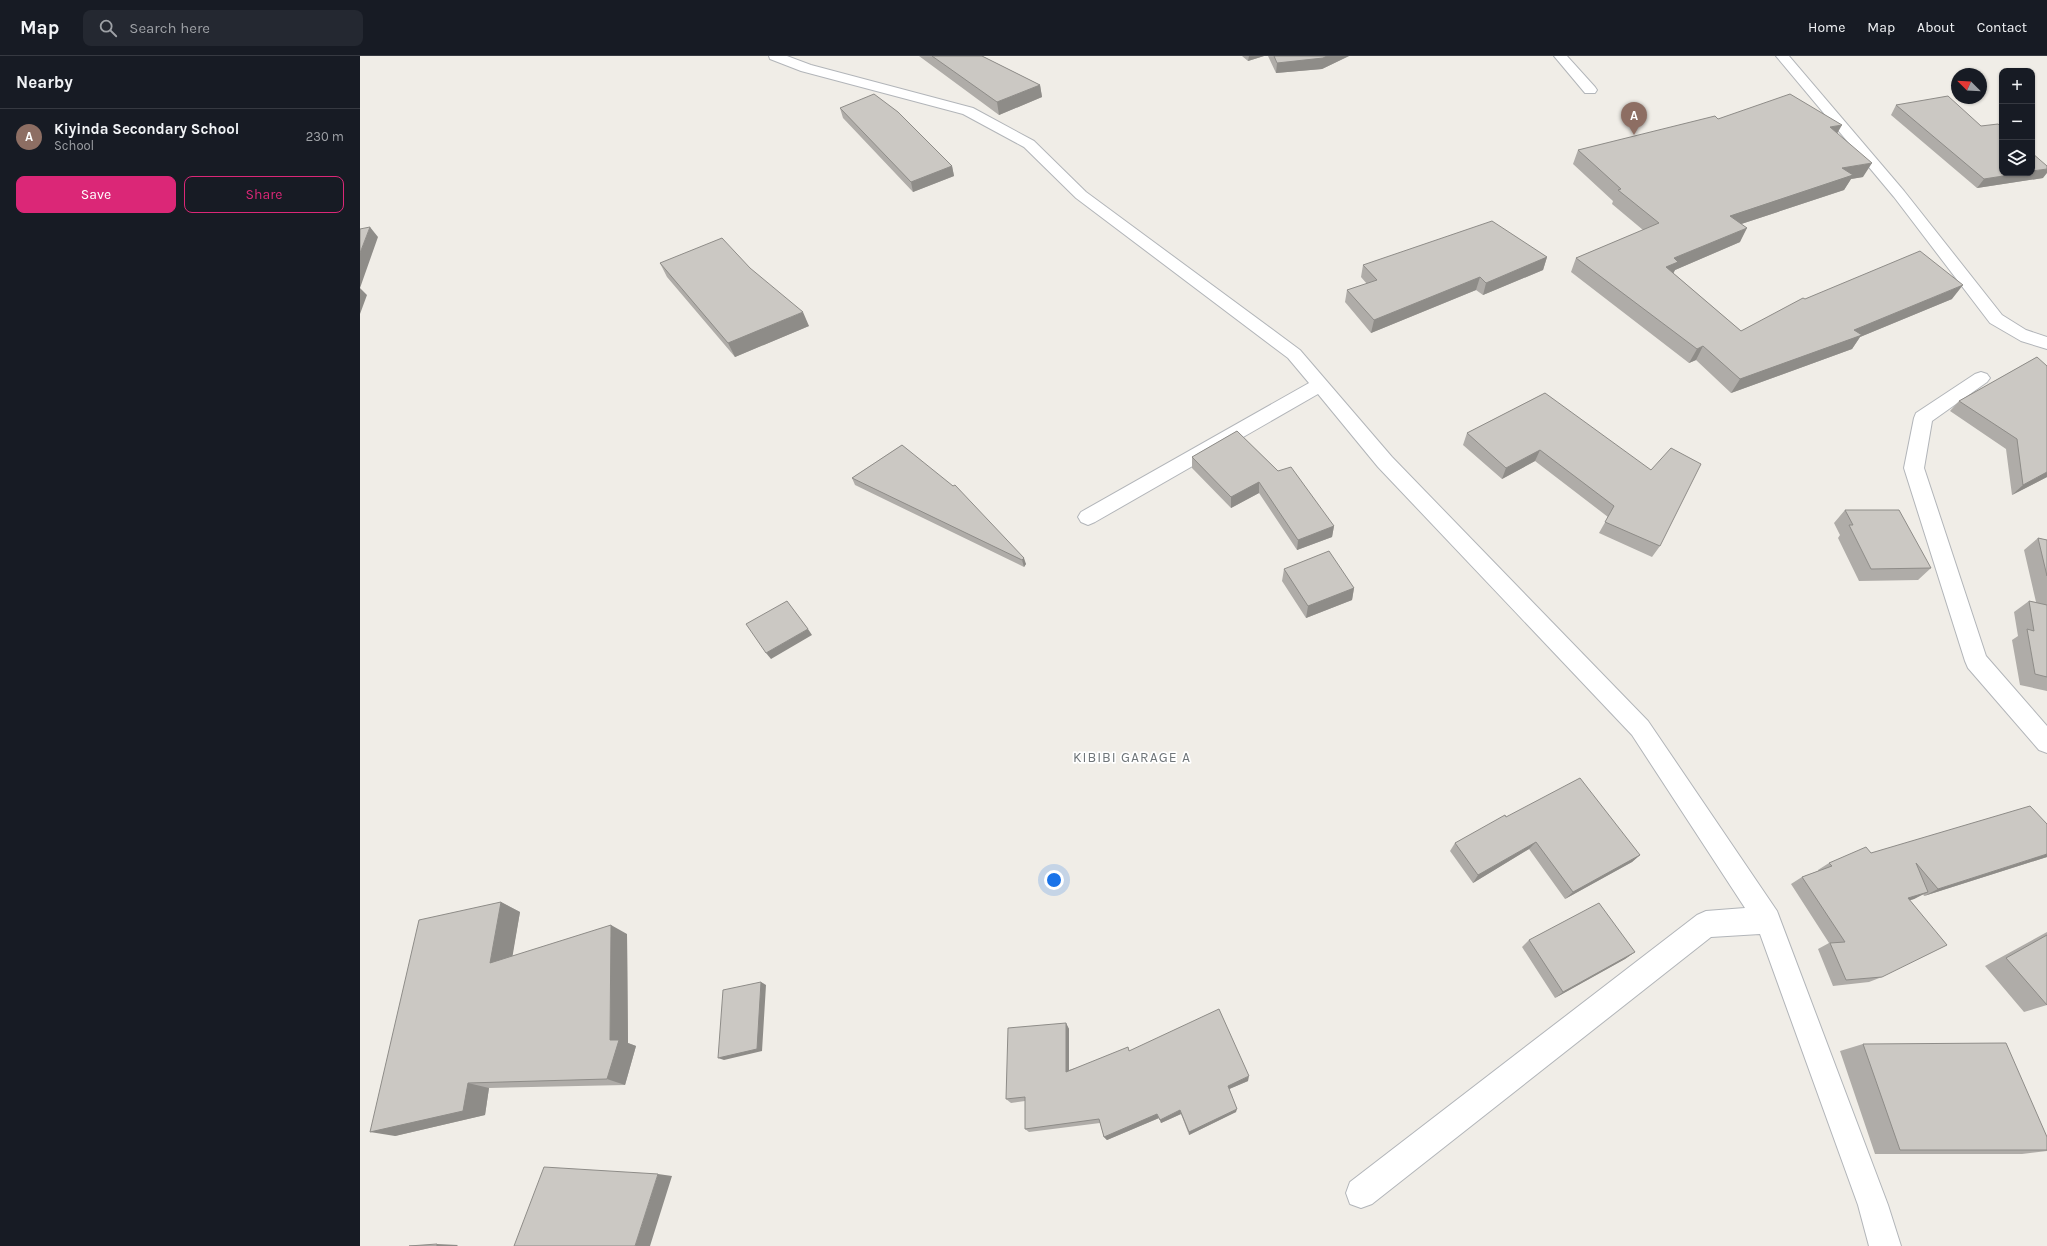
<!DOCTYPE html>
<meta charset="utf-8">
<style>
:root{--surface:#171b24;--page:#242831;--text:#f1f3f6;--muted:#9ea1a6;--line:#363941;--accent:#db2777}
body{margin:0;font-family:Karla,sans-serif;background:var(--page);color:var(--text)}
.controls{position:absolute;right:12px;top:12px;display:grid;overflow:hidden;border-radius:8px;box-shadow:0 1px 3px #0004}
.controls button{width:36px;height:36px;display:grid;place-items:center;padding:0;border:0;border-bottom:1px solid var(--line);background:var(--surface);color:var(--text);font:20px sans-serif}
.compass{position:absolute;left:1591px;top:12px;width:36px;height:36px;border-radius:50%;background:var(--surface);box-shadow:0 1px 3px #0004;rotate:294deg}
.you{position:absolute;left:694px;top:824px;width:14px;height:14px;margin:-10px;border:3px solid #fff;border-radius:50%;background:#1a73e8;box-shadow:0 0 0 6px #1a73e833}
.badge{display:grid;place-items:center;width:26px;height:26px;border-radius:50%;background:var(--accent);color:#fff;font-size:13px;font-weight:700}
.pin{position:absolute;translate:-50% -33px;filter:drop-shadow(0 1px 2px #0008)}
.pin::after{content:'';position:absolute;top:21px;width:14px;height:12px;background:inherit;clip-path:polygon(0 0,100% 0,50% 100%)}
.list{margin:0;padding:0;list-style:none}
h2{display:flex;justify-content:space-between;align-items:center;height:52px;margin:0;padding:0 16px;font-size:17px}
h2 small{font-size:13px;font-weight:400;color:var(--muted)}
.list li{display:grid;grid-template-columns:26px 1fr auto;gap:12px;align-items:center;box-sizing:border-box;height:56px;padding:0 16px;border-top:1px solid var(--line)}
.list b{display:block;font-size:15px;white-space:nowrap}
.list p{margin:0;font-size:13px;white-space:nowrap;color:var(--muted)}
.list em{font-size:13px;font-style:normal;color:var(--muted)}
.actions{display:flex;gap:8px;padding:12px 16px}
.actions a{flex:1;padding:9px 0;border:1px solid var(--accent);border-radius:8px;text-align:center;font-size:14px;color:var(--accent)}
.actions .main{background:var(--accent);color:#fff}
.icon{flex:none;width:22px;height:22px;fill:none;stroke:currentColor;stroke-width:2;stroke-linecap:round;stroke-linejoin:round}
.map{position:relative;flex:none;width:1687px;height:1190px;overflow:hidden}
header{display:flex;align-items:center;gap:24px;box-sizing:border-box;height:56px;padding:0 20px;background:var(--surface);border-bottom:1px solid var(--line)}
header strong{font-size:19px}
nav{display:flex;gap:22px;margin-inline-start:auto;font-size:14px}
.search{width:280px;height:36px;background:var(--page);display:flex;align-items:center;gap:10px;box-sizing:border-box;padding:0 14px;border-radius:8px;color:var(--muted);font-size:15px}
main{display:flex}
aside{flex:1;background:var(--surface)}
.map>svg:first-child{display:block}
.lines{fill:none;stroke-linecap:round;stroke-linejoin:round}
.street-casing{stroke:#b2b5b9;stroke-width:2}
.street{fill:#fff;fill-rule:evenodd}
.wall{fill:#afaca8}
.shaded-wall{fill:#8e8c88}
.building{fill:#cbc8c3;stroke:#8e8c88}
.labels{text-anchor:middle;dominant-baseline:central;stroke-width:3.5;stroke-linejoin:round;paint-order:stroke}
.quarter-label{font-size:14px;letter-spacing:1px;fill:#6f7579;stroke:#fff}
</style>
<header>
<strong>Map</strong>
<div class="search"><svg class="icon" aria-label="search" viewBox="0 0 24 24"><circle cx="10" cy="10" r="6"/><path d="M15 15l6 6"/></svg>Search here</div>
<nav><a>Home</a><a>Map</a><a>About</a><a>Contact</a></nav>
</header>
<main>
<aside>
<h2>Nearby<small></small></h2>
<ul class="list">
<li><span class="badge" style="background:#8d6e63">A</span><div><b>Kiyinda Secondary School</b><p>School</p></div><em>230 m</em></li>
</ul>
<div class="actions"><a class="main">Save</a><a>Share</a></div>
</aside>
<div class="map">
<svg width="1687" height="1190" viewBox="0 0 1687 1190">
<rect width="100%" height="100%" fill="#f0ede7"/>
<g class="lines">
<!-- street casing -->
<g class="street-casing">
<path id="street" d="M409 0H427L451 9 613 52 674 85 726 136 940 294 1032 401 1288 665 1417 855 1528 1149 1541 1190H1509L1498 1149 1400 878 1351 881 1012 1148 1001 1152 990 1148 986 1137 990 1126 1337 859 1346 855 1385 852 1272 679 1018 411 958 338 735 466 728 469 721 466 718 461 721 456 949 327 928 302 716 142 664 91 603 58 441 15 410 3Z
M1194 0H1207L1235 31 1237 34 1235 37H1225Z
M1416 0H1429L1544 135 1642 259 1666 274 1687 281V293L1661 285 1630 267 1534 141Z
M1621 316 1627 318 1630 322 1627 326 1572 365 1564 412 1626 600 1687 670V697L1679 694 1608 612 1605 605 1544 412 1554 362 1556 357 1615 318Z"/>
</g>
<!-- street -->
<use href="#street" class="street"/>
</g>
<!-- wall -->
<path class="wall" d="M559 0H622L680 29 682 41 639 59Z
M882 0H904L888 5Z
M908 0H989L962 13 916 17Z
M1536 49 1621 70 1683 122 1617 132 1531 59Z
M480 52 592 110 594 120 553 136 483 62Z
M1358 63 1477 77 1503 121 1491 123 1484 134 1381 168 1380 186 1315 214 1313 217 1381 275 1445 243H1592L1500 281 1492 293 1371 337 1336 304 1329 307 1211 216 1216 202 1283 174 1252 148 1253 145 1213 108 1218 94Z
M1187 201 1183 214 1123 239 1116 234 1011 277 985 246 987 234 1007 228 1001 221 1003 209Z
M300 207 449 270 375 301 307 221Z
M1677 301 1687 421 1652 439 1646 393 1590 355 1599 345Z
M1185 337 1300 490 1292 501 1239 477 1248 461 1175 405 1142 423 1103 389 1107 377Z
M877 375 974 470 972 481 937 494 899 437 871 452 832 412V401Z
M542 389 666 508 664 511 495 429 492 422Z
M1485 454 1571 512 1558 524 1499 525 1478 482 1480 479 1474 467Z
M1678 482 1687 484V635L1660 629 1652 584 1658 580 1654 556 1669 545 1676 546 1664 494Z
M924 513 994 532 992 544 946 562 922 525Z
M1146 761 1280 799 1272 806 1205 843 1169 793 1113 827 1090 795 1095 787Z
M1511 797 1687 801 1564 840 1563 838 1554 843 1550 844 1522 921 1509 926 1473 930 1458 893 1469 887 1431 828 1442 821 1458 815V814L1469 807Z
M141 846 160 856 152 900 267 878 268 987 276 990 265 1029 129 1032 125 1059 35 1080Z
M1687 876V949L1664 956 1625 910Z
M1169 884 1275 896 1265 903 1195 942 1162 891Z
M706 967 709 973V1014L769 995 888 1025 869 1033 876 1056 829 1079 821 1058 801 1067 799 1062 747 1084 744 1081 740 1067 669 1076 665 1073V1045L651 1047 646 1043Z
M1503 988 1687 1081V1095L1662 1098H1515L1480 995Z"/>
<!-- shaded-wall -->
<path class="shaded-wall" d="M889 0H904L888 5Z
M967 0H989L962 13 916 17 917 7Z
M680 29 682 41 639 59 637 46Z
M1482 69 1474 83 1470 71Z
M1512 107 1503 121 1491 123 1484 134 1363 174 1370 160 1482 112Z
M592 110 594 120 553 136 551 126Z
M1687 113V117L1683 122 1617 132 1624 123 1662 117H1672V115Z
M10 171 18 181 0 232 7 239 0 258V197Z
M1387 172 1380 186 1315 214 1312 220 1306 211 1314 202Z
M1187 201 1183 214 1123 239 1126 227Z
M1120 221 1116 234 1011 277 1014 264Z
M1603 229 1592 243 1500 281 1492 293 1371 337 1380 323 1494 274Z
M443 256 449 270 375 301 368 287Z
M1343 290 1336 304 1329 307 1337 293Z
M1180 394 1175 405 1142 423 1146 412Z
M1687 416V421L1652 439 1663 429Z
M899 426V437L871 452V441Z
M974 470 972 481 937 494 938 484Z
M664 502 666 508 664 511 662 504Z
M994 532 992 544 946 562 948 550Z
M448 573 452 579 411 603 406 597Z
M1176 786 1169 793 1113 827 1118 819Z
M1687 798V801L1564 840 1578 833Z
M1280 799 1272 806 1205 843 1213 836Z
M1568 836 1554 843 1535 849 1548 842Z
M141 846 160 856 150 915 130 907Z
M251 869 267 878 268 987 276 990 265 1029 247 1023 250 984Z
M1275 896 1265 903 1195 942 1203 936Z
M401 926 406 929 402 995 364 1004 358 1002Z
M706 967 709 973V1020L706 1016Z
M889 1020 888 1025 867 1034 868 1030Z
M108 1027 129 1032 125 1059 35 1080 10 1076Z
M877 1053 876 1056 829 1079V1076Z
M820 1054 821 1058 801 1067 800 1064Z
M797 1058 799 1062 747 1084 744 1081Z
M298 1118 312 1120 290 1190H275Z
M77 1188 98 1189 97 1190H77Z"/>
<!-- building -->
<path class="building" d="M572 0H622L680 29 637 46Z
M914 0H967L963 2 917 7Z
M514 38 538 56 592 110 551 126 480 52Z
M1430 38 1482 69 1470 71 1512 107 1482 112 1493 119 1370 160 1387 172 1314 202 1318 206 1306 211 1381 275 1443 242 1445 243 1560 195 1603 229 1494 274 1502 279 1380 323 1343 290 1337 293 1216 202 1299 167 1258 134 1261 133 1218 94 1355 60 1358 63Z
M1588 40 1621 70 1638 68 1642 71V117H1662L1624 123 1536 49Z
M1672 97 1687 110V113L1672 115Z
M1132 165 1187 201 1126 227 1120 221 1014 264 987 234 1017 224 1003 209Z
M10 171 0 197V173Z
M362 182 390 212 443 256 368 287 300 207Z
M1677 301 1687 310V416L1663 429 1657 383 1599 345Z
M1185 337 1291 414 1311 392 1341 408 1300 490 1245 466 1254 450 1180 394 1146 412 1107 377Z
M877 375 918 415 931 411 974 470 938 484 899 426 871 441 832 401Z
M542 389 593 430 595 429 664 502 662 504 492 422Z
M1485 454H1539L1571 512 1511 513 1489 469H1493Z
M1678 482 1687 484V520Z
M969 495 994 532 948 550 924 513Z
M427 545 448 573 406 597 386 568Z
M1669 545 1687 549V621L1675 618 1667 573 1674 575Z
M1220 722 1280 799 1213 836 1176 786 1118 819 1095 787 1145 759 1146 761Z
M1670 750 1687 768V798L1578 833 1556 807 1568 836 1548 842 1587 889 1522 921 1486 924 1470 887 1485 886 1442 821 1472 810 1469 807 1506 791 1511 797Z
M141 846 130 907 251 869 250 984H259L247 1023 108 1027 103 1055 10 1076 59 864Z
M1239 847 1275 896 1203 936 1169 884Z
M1687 879V949L1646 902Z
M401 926 397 993 358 1002 363 934Z
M859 953 889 1020 868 1030 877 1053 829 1076 820 1054 800 1064 797 1058 744 1081 739 1063 665 1073V1041L646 1043 648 972 706 967V1016L768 991 769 995Z
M1646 987 1687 1081V1094H1540L1503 988Z
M184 1111 298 1118 275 1190H154Z
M77 1188V1190H49Z"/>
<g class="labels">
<!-- quarter labels -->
<g class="quarter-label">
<text x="772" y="701">KIBIBI GARAGE A</text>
</g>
</g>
</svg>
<div class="controls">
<button>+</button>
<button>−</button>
<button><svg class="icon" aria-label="layers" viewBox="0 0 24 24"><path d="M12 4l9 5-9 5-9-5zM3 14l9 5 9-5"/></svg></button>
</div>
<svg class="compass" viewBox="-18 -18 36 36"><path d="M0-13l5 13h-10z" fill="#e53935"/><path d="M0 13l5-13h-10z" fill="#9ea1a6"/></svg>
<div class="you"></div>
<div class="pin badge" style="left:1274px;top:79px;background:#8d6e63">A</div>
</div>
</main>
